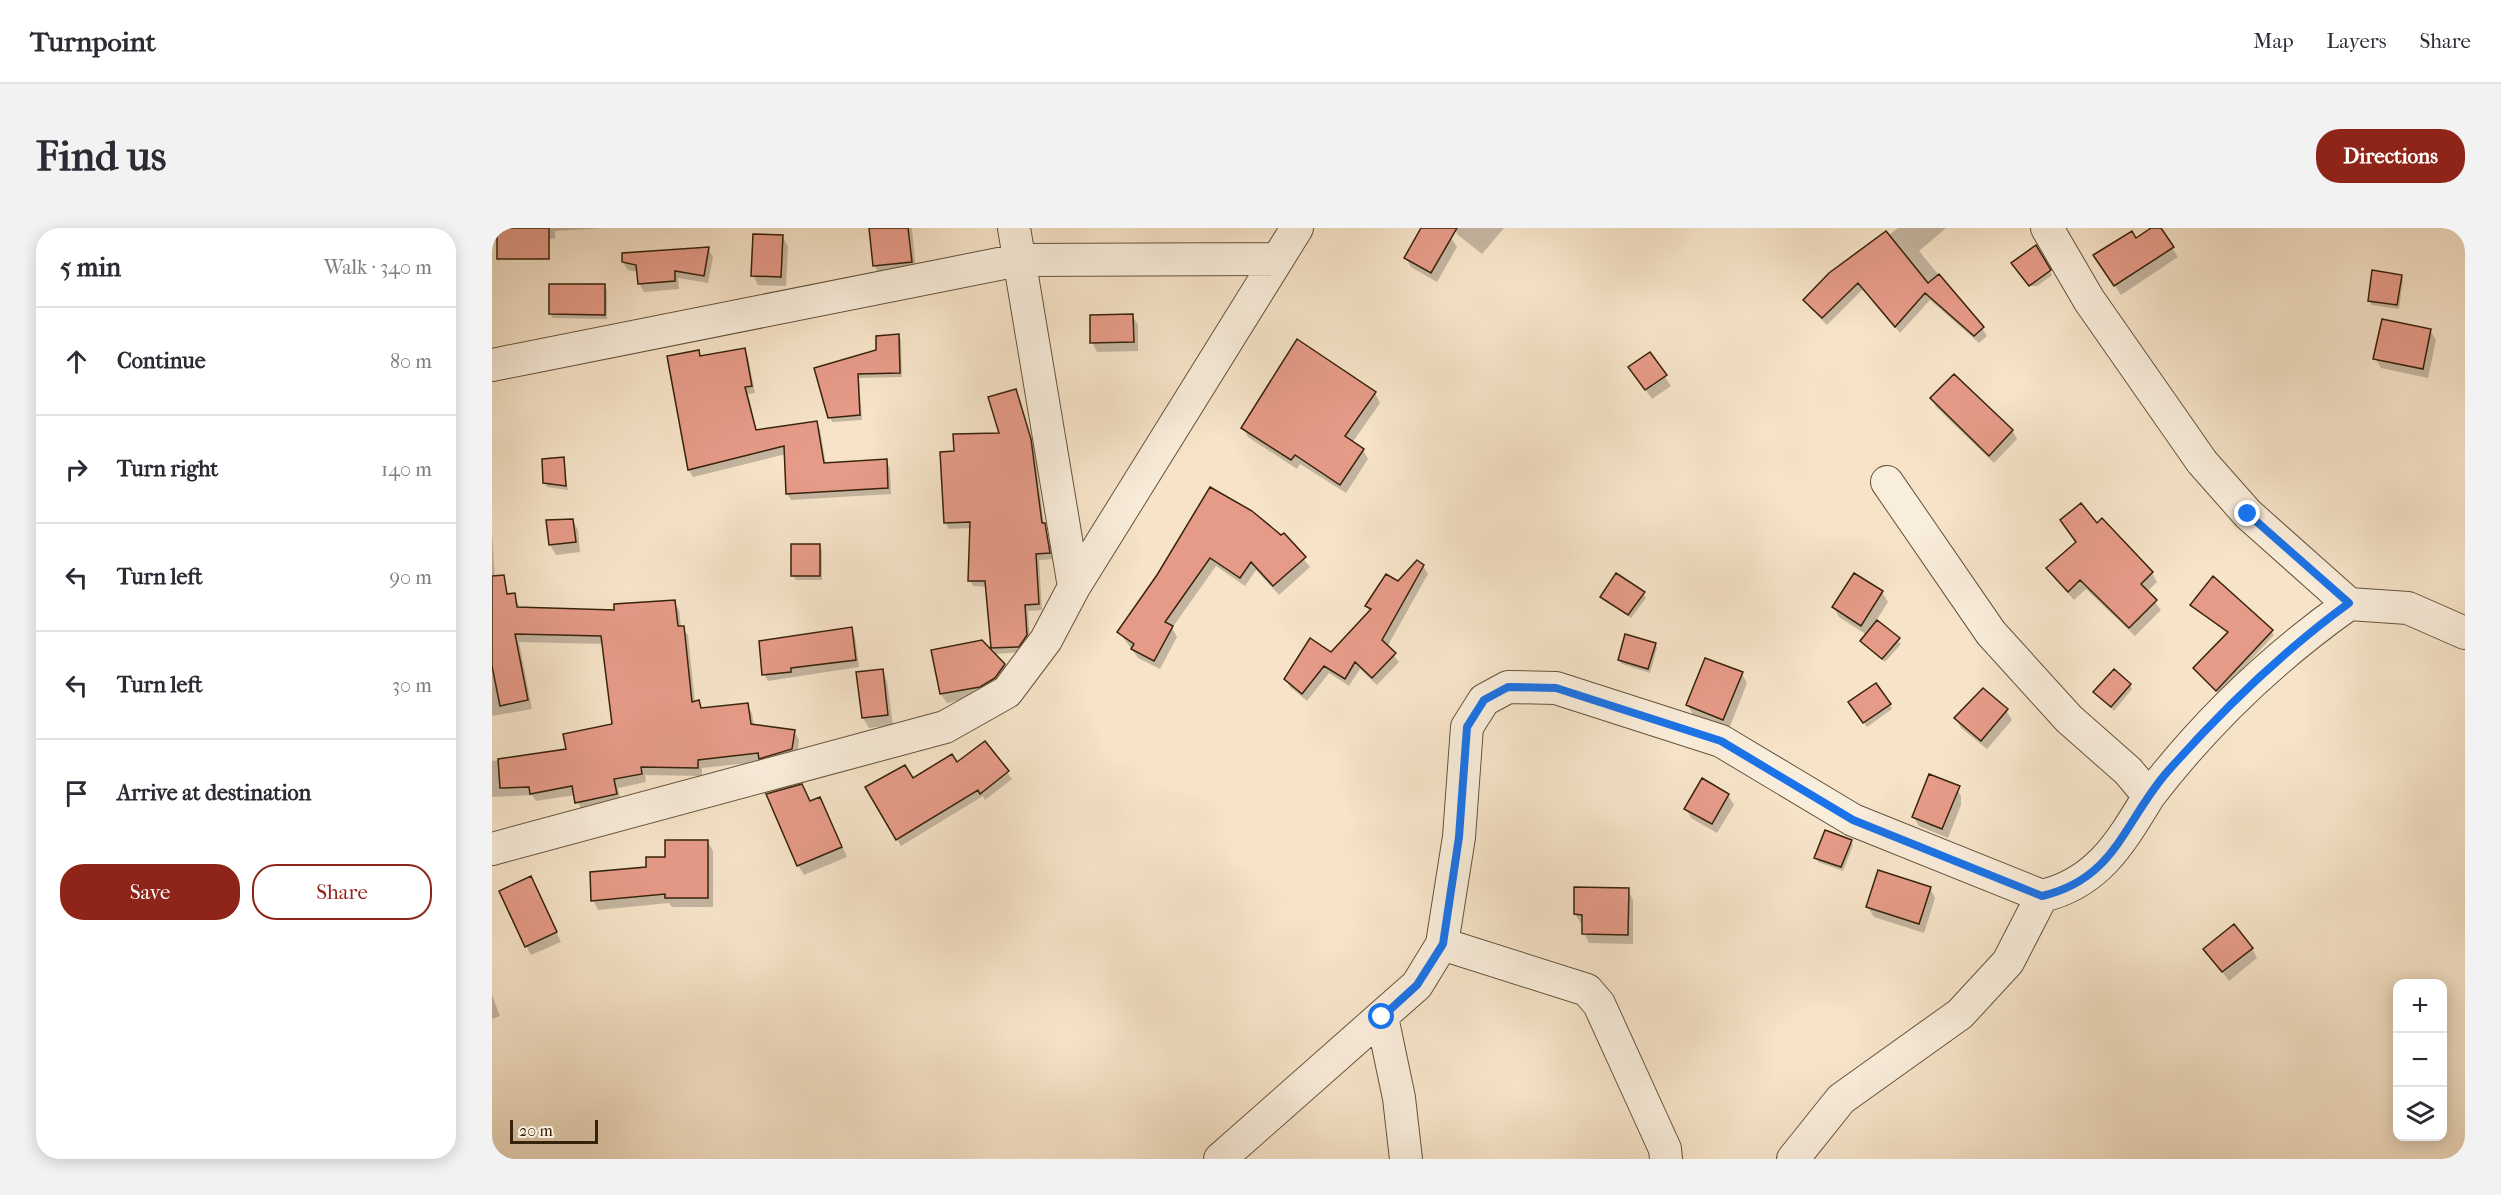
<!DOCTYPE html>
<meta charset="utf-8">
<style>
:root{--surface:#fff;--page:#f2f2f3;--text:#2b2b33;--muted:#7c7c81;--line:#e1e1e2;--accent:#8f2418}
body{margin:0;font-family:"IM FELL French Canon",serif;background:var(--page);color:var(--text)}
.controls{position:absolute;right:18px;bottom:18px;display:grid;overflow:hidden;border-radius:12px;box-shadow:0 3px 15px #0003}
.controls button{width:54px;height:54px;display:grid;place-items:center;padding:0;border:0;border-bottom:2px solid var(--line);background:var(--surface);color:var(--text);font:30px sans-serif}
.scale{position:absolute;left:18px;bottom:15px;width:88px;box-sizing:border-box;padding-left:6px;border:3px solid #36230b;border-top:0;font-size:16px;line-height:21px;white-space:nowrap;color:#36230b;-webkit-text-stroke:4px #f9eddb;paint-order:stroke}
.stop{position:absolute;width:18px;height:18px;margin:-14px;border:4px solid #1a73e8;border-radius:50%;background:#fff}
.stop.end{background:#1a73e8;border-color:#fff;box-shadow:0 2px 6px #0008}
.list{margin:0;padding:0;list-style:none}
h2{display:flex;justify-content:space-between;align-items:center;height:78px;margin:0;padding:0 24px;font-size:26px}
h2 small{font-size:20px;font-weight:400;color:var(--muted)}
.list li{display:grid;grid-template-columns:39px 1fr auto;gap:18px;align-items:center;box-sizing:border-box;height:108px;padding:0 24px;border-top:2px solid var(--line)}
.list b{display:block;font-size:22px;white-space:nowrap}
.list em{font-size:20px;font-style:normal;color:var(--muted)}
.actions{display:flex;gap:12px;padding:18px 24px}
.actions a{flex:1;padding:14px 0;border:2px solid var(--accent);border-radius:24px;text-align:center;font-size:21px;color:var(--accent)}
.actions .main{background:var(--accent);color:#fff}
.icon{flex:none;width:33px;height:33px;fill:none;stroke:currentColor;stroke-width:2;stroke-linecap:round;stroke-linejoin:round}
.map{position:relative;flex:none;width:1973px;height:931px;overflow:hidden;border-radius:24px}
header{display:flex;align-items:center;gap:36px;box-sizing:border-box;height:84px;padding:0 30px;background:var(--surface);border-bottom:2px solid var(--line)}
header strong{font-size:28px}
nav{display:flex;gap:33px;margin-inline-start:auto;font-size:21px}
.intro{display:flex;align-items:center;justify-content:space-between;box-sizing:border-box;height:144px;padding:0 36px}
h1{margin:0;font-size:42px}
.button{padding:15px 27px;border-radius:24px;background:var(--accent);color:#fff;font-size:21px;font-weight:700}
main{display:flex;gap:36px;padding:0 36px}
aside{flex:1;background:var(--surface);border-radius:24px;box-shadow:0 3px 15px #0003}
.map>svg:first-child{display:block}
.shadow{fill:#0003}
.building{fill:#e69b88;stroke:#36230b;stroke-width:1.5}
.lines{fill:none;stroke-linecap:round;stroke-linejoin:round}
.minor-casing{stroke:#66533a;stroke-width:34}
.minor{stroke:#f9eddb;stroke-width:32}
.route{stroke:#1a73e8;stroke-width:8}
</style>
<header>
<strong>Turnpoint</strong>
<nav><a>Map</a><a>Layers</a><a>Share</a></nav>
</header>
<div class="intro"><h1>Find us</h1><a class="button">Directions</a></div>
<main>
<aside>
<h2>5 min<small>Walk · 340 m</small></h2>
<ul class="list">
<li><svg class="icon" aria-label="ahead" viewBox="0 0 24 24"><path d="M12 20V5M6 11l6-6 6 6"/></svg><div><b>Continue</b></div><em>80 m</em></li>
<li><svg class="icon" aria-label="right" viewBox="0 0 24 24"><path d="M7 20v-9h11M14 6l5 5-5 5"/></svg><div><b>Turn right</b></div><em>140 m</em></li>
<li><svg class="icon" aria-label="left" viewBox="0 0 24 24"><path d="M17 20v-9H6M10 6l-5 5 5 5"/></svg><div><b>Turn left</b></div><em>90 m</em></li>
<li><svg class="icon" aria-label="left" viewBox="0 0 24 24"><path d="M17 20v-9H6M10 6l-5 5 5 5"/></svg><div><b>Turn left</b></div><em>30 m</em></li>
<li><svg class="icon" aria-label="arrive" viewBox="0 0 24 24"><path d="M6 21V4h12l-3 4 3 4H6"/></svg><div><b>Arrive at destination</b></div></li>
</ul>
<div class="actions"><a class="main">Save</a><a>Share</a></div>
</aside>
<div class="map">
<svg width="1973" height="931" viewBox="0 0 1973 931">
<rect width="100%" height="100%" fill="#f6e3c8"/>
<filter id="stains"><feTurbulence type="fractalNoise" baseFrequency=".00333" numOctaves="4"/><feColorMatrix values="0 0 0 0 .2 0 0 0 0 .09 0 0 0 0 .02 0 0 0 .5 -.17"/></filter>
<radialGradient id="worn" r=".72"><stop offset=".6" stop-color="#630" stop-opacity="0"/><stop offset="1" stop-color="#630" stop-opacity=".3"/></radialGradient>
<!-- shadow -->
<path class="shadow" d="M0 0H110L63 3V10L13 20 9 12 0 14Z
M379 0H420L424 44 388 48 383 38Z
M931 0H943L959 10 965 19 945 54 919 39 914 30Z
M962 0H1012L990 26 966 7Z
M1406 0H1454L1427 23 1490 100 1495 108 1487 115 1438 72 1408 105 1371 61 1335 97 1317 79 1312 72Z
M1661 0H1667L1686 29 1629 67 1609 37Z
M290 8 296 18 294 58 266 57 261 47Z
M1544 19 1560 47 1545 58H1537L1523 40Z
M216 20 221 29 216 55 186 50 187 61 152 64 147 55 146 44 136 42 131 34Z
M1909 48 1911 52 1907 81 1880 77 1877 73Z
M112 57 115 62V91L61 90 58 86Z
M640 87 646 97V123L605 124 600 114Z
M1938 102 1944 112 1936 150 1889 140 1883 130Z
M407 108 409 112 410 149 367 150 370 192 340 194 324 141 385 123Z
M252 122 256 129 263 165 256 166 265 204 324 194 328 201 334 237 394 233 398 240 399 266 299 272 295 265 294 226 201 249 197 242 176 129 207 124 209 129Z
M1158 126 1179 158 1160 171 1144 149Z
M523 163 542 218 552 296 561 331 547 332 550 382 536 383 538 414 530 424 504 426 500 420 495 359 481 358 478 352 479 300 457 301 454 295 463 224 509 206Z
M883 165 888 175 860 215 871 222 876 231 854 265 808 236 805 241 756 209 751 200Z
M1440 171 1520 202 1525 211 1502 235 1444 179Z
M71 230 76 262 55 259 53 255Z
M719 261 789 309 791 307 818 339 787 367 764 342 753 358 724 338 680 400 685 409 668 441 646 430 627 404 667 348Z
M81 293 86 302 88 324 64 327 58 317Z
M1570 293 1604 298 1660 345 1665 354 1655 364 1669 382 1643 408 1594 361 1582 372 1562 350 1556 341 1585 315Z
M0 304 4 369 22 366 28 380 124 384 182 374 187 382 189 399 196 407 203 475 206 474 210 481 255 477 260 485 262 498 302 503 307 512 305 530 210 540V548L153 547 154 554 126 560 129 574 90 583 83 567 44 573 40 567 0 569V533L76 523 122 498 112 416 27 414 40 481 0 488Z
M327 317 330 322V352H304L301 348Z
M931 338 936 346 895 419 907 434 885 457 868 441 857 458 837 445 815 473 798 459 794 451 839 426 878 384 875 378Z
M1390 364 1396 374 1384 393 1409 416 1393 434 1372 417 1370 413 1375 407 1347 389 1342 379Z
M1151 365 1154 370 1139 390 1110 369Z
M1700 378 1779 403 1782 407 1727 466 1703 440 1736 406Z
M359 401 363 408 367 439 276 453 272 446Z
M1163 416 1165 420 1158 445 1130 436 1127 432Z
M440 424 512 437 517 446 493 467 455 475 449 466Z
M390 443 395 453 401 497 377 500 371 490Z
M1250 446 1255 455 1237 501 1201 487 1196 477Z
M1638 457 1640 461 1622 483 1603 464Z
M1398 477 1400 481 1375 499 1361 479Z
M1514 482 1520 492 1495 521 1469 500 1464 490Z
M493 515 520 551 493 572 491 568 409 618 375 560 421 552 465 536Z
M1463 558 1469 568V577L1456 610 1427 598 1421 588Z
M1236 567 1242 577 1225 605 1199 590 1194 581Z
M328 571 355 629 312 647 306 637 318 575Z
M1358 613 1361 617 1351 643 1326 634 1324 629Z
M216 614 221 623V679H180L177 675 106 682 101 672 174 630Z
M44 659 69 714 39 727 34 718Z
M1438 660 1443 670 1432 705 1382 689 1376 679Z
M1136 662 1141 672V716L1097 715 1092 705V696H1089L1083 686Z
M1760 720 1765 730 1737 753 1713 721Z
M0 767 8 788 0 791Z"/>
<!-- building -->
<path class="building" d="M5 0H57V31H5Z
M377 0H416L420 34 381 38Z
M929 0H965L939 45 912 30Z
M1659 0H1669L1682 19 1622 58 1601 27 1640 3 1644 10Z
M1394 3 1436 55 1447 46 1492 99 1482 108 1433 65 1403 99 1366 55 1330 90 1311 72 1337 45Z
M261 6 291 7 289 49 259 48Z
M1544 17 1559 42 1537 58 1519 35Z
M217 19 212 48 183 43V53L146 56 144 37 130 34V25Z
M1880 42 1910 47 1905 77 1876 73Z
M57 56H113V87L57 86Z
M641 86 642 114 598 115V87Z
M1890 91 1939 101 1931 141 1881 131Z
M407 106 408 145 366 146 368 187 336 190 322 140 384 122V108Z
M805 111 884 164 853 208 872 221 848 257 803 227 799 232 749 200Z
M253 120 260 158 253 159 264 202 325 193 332 235 395 231 396 260 294 266 292 218 196 242 175 128 207 122 208 128Z
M1158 124 1175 147 1153 162 1136 139Z
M1462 146 1521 202 1497 228 1438 170Z
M524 161 539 211 550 295H553L558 325 544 326 547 376 533 377 535 407 527 419 499 420 493 353H476L478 294 452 295 448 224 462 223 461 206 507 205 496 169Z
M72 229 74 258 51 255 50 231Z
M718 259 760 283 789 307 792 305 814 329 781 358 759 334 748 350 718 330 673 394 681 398 662 433 639 421 642 416 625 404 665 347Z
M1589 275 1605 295 1610 290 1661 344 1649 356 1665 372 1637 400 1588 352 1576 364 1554 340 1584 314 1568 292Z
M81 291 84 314 57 317 54 292Z
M299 316H328V348H299Z
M925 332 932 337 890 412 904 425 880 450 863 434 853 451 832 438 810 466 792 451 818 410 839 424 879 381 873 378 894 346 906 353Z
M1124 345 1153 364 1136 387 1108 369Z
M1362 345 1391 363 1369 398 1340 379Z
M12 347 15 366 23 365 25 379 122 382V376L183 372 186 398H192L200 474 207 472 209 480 256 475 259 496 303 502 300 521 267 531 266 525 206 532V540L149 539 150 546 122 551 125 566 83 575 80 558 38 566 37 559 8 560 6 531 74 521 71 506 120 496 109 408 23 406 36 472 8 478 0 438V348Z
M1721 348 1781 402 1724 463 1701 440 1736 404 1698 377Z
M1385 392 1408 410 1390 431 1368 413Z
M360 399 364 432 299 440V444L270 447 267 413Z
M1133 406 1164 415 1156 441 1126 432Z
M490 412 513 436 503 450 488 459 448 466 439 422Z
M1213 430 1251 444 1231 492 1194 477Z
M391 441 396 487 370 490 364 444Z
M1622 441 1639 456 1619 479 1601 464Z
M1384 455 1399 476 1371 495 1356 474Z
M1491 460 1516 481 1489 513 1462 490Z
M493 513 517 543 488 566 486 562 404 612 373 559 413 537 421 550 460 526 465 534Z
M1437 546 1468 558 1450 601 1420 589Z
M1210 550 1237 566 1220 596 1192 581Z
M310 556 318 573 328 569 350 619 305 638 274 566Z
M1333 602 1360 612 1349 639 1322 630Z
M173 612H216V670H173V666L99 673 98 644 154 639V629H173Z
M1386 642 1439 659 1427 696 1374 679Z
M39 648 65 704 33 719 7 663Z
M1082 659 1137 660 1136 707 1090 706V687L1082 686Z
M1742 696 1761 720 1730 744 1711 721Z"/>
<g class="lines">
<!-- minor casing -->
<g class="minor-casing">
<path id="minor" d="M522 0 582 359
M1555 0 1597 72 1710 234 1756 286 1857 376
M0 137 527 32 785 31
M1657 568C1713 495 1782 429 1857 376L1916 380 1973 405
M0 621 453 499 515 464 554 412 582 359 805 0
M950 716 1095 762 1107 776 1173 921 1174 931
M890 789 907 870 914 931
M728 931 925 757 950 716 967 609 975 499 992 472 1016 459 1064 460 1229 513 1361 592 1550 668C1606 655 1629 614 1657 568L1636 543 1577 491 1499 405 1395 254
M1301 931 1349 871 1468 786 1516 734 1550 668"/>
</g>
<!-- minor -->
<use href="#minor" class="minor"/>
</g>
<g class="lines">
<!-- route -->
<path class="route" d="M890 789 925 757 951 716 967 609 975 499 992 472 1016 459 1064 460 1229 513 1361 592 1550 668C1624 651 1632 593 1676 543 1731 481 1790 424 1857 375L1756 286"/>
</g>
<rect width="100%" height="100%" filter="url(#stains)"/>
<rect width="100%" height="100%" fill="url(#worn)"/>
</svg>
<div class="controls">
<button>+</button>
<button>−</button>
<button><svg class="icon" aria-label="layers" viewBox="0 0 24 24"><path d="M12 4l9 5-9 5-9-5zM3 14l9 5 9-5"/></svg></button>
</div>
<div class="scale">20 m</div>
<div class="stop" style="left:890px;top:789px"></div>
<div class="stop end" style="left:1756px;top:286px"></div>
</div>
</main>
